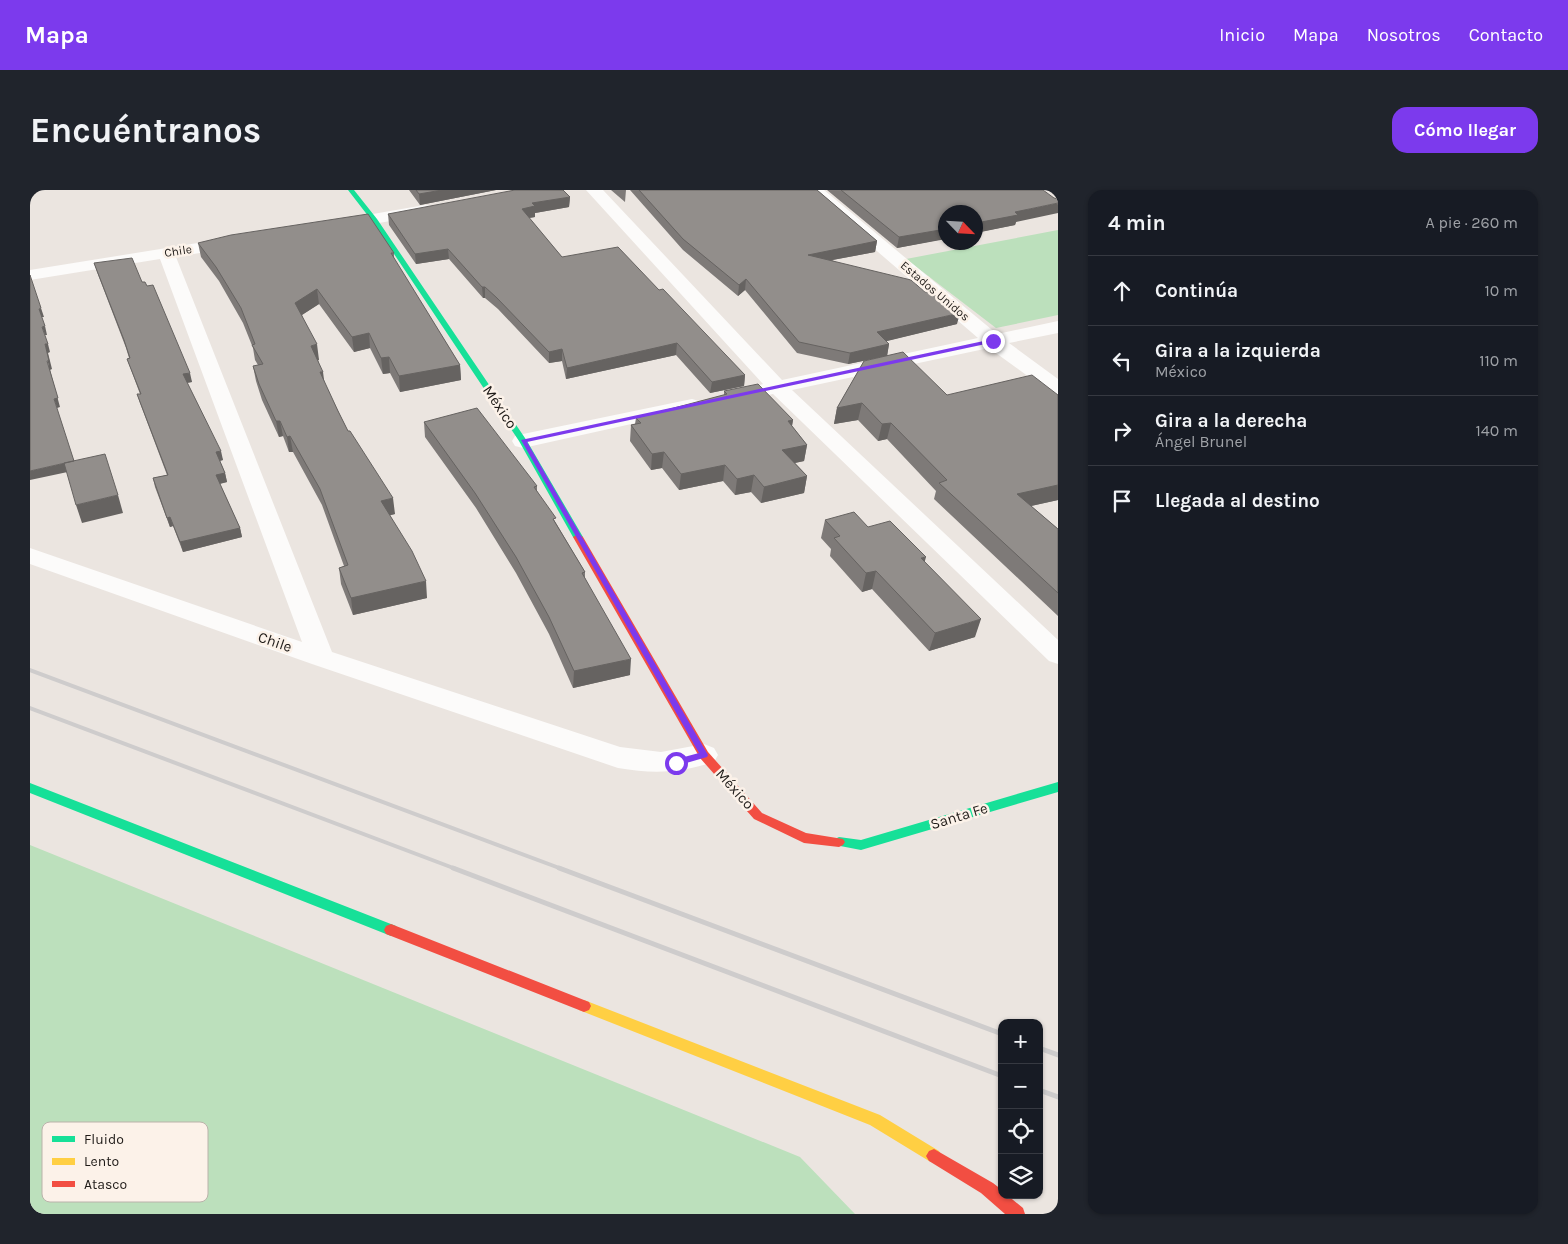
<!DOCTYPE html>
<html lang="es">
<meta charset="utf-8">
<style>
:root{--surface:#171b24;--page:#20242c;--text:#f1f3f6;--muted:#9ea1a6;--line:#363941;--accent:#7c3aed}
body{margin:0;font-family:Karla,sans-serif;background:var(--page);color:var(--text)}
.controls{position:absolute;right:15px;bottom:15px;display:grid;overflow:hidden;border-radius:10px;box-shadow:0 1px 4px #0004}
.controls button{width:45px;height:45px;display:grid;place-items:center;padding:0;border:0;border-bottom:1px solid var(--line);background:var(--surface);color:var(--text);font:25px sans-serif}
.compass{position:absolute;left:908px;top:15px;width:45px;height:45px;border-radius:50%;background:var(--surface);box-shadow:0 1px 4px #0004;rotate:115deg}
.stop{position:absolute;width:15px;height:15px;margin:-11px;border:4px solid #7c3aed;border-radius:50%;background:#fff}
.stop.end{background:#7c3aed;border-color:#fff;box-shadow:0 1px 5px #0008}
.list{margin:0;padding:0;list-style:none}
h2{display:flex;justify-content:space-between;align-items:center;height:65px;margin:0;padding:0 20px;font-size:21px}
h2 small{font-size:16px;font-weight:400;color:var(--muted)}
.list li{display:grid;grid-template-columns:32px 1fr auto;gap:15px;align-items:center;box-sizing:border-box;height:70px;padding:0 20px;border-top:1px solid var(--line)}
.list b{display:block;font-size:19px;white-space:nowrap}
.list p{margin:0;font-size:16px;white-space:nowrap;color:var(--muted)}
.list em{font-size:16px;font-style:normal;color:var(--muted)}
.icon{flex:none;width:28px;height:28px;fill:none;stroke:currentColor;stroke-width:2;stroke-linecap:round;stroke-linejoin:round}
.map{position:relative;flex:none;width:1028px;height:1024px;overflow:hidden;border-radius:15px}
header{display:flex;align-items:center;gap:30px;box-sizing:border-box;height:70px;padding:0 25px;background:var(--accent);color:#fff}
header strong{font-size:24px}
nav{display:flex;gap:28px;margin-inline-start:auto;font-size:18px}
.intro{display:flex;align-items:center;justify-content:space-between;box-sizing:border-box;height:120px;padding:0 30px}
h1{margin:0;font-size:35px}
.button{padding:12px 22px;border-radius:15px;background:var(--accent);color:#fff;font-size:18px;font-weight:700}
main{display:flex;gap:30px;padding:0 30px}
aside{flex:1;background:var(--surface);border-radius:15px;box-shadow:0 1px 4px #0004}
.map>svg:first-child{display:block}
.green{fill:#bce0bc}
.lines{fill:none;stroke-linecap:round;stroke-linejoin:round}
.street{fill:#fcfbfa;fill-rule:evenodd}
.fast{fill:#16e098;fill-rule:evenodd}
.slow{fill:#ffcf43;fill-rule:evenodd}
.jam{fill:#f24e42;fill-rule:evenodd}
.rail-far1{stroke:#cecccc;stroke-width:4}
.rail{stroke:#cecccc;stroke-width:5}
.wall{fill:#7e7a78}
.shaded-wall{fill:#666361}
.building{fill:#928e8b;stroke:#666361}
.route{fill:#7c3aed}
.labels{text-anchor:middle;dominant-baseline:central;stroke-width:5;stroke-linejoin:round;paint-order:stroke}
.far-street-label{font-size:12px;fill:#1f1b18;stroke:#fcf2e9}
.street-label{font-size:15px;fill:#1f1b18;stroke:#fcf2e9}
.key{fill:#fcf2e9;stroke:#bab2aa;stroke-width:1}
.key-label{font-size:14px;fill:#1f1b18}
</style>
<header>
<strong>Mapa</strong>
<nav><a>Inicio</a><a>Mapa</a><a>Nosotros</a><a>Contacto</a></nav>
</header>
<div class="intro"><h1>Encuéntranos</h1><a class="button">Cómo llegar</a></div>
<main>
<div class="map">
<svg width="1028" height="1024" viewBox="0 0 1028 1024">
<rect width="100%" height="100%" fill="#ebe5e0"/>
<!-- green -->
<path class="green" d="M1028 40V125L966 138 876 69Z
M0 655 770 967 825 1024H0Z"/>
<g class="lines">
<!-- street -->
<path class="street" d="M556 0H573L752 190 948 148 776 0H794L967 144 1028 131V143L979 153 1028 189V205L1021 203 959 158 762 200 1028 450V474L1019 471 743 204 734 206 727 204 724 200 727 196 733 194Z
M395 15 401 16 403 20 401 24 314 39 308 38 306 34 308 30 314 29Z
M205 47 211 48 214 52 211 56 146 67 302 462 590 557 631 562 674 554 684 558 688 565 684 572C649 583 624 584 588 578L282 474 0 374V358L272 452 130 69 0 90V80Z
M662 209 669 211 672 215 669 219 493 258 485 256 482 251 485 246 493 244Z"/>
<!-- fast -->
<path class="fast" d="M318 0H324L347 29 497 251 553 347 551 349 548 350 543 347 489 251 342 31Z
M1028 592V602L831 660 805 655 803 652 805 649 809 647 831 650Z
M0 593 366 736 368 740 366 744 361 746 356 744 0 603Z"/>
<!-- slow -->
<path class="slow" d="M554 810 850 925 909 961 912 966 909 971 904 973 899 971 840 935 549 820 547 816 549 812Z"/>
<!-- jam -->
<path class="jam" d="M548 344 553 347 678 562 732 623 776 643 813 649 815 652 813 655 809 657 774 653 724 629 670 568 543 347Z
M361 734 559 812 561 816 559 820 554 822 356 744 354 740 356 736Z
M904 959 963 993 972 1000V1005H977L993 1018 995 1024H975L951 1003 899 971 896 966 899 961Z"/>
<!-- rail-far1 -->
<path class="rail-far1" d="M0 480 532 679
M0 518 426 679"/>
<!-- rail -->
<path class="rail" d="M423 678 972 886
M529 678 972 844
M1009 858 1028 865
M1009 900 1028 907"/>
</g>
<!-- wall -->
<path class="wall" d="M379 0H466L390 15Z
M581 0H596L595 12Z
M600 0H787L847 51 845 62 802 70 927 134 856 151 859 154 857 166 818 174 767 163 715 100 708 106 653 60Z
M797 0H1013L986 32 985 35 867 58Z
M1021 0H1028V6Z
M540 7 539 17 505 23V27L499 28 532 67 629 100 715 185 714 196 680 203 646 165 536 189 532 171 519 173 468 119 455 108H453L419 69 386 74 359 35 358 24Z
M168 53 364 63V69L430 175 431 190 370 202 360 183 353 184 340 158 324 162 289 114 272 125 289 170H288L294 192 318 241 365 324 360 325 397 408 323 425 311 394 309 378 314 376 292 315 263 262H259L253 246 249 247 232 210 226 191 223 176 228 175 225 170 223 158 213 133 189 91 171 67Z
M64 73 112 92 162 192 157 193 193 270 190 271 195 283 197 292 190 294 210 338 212 347 153 362 143 336 140 337 125 297 123 288 137 285 110 213 107 204H110L100 177 97 169 99 168 96 158 67 82Z
M834 171 917 205H1028V310L1001 316 1028 339V426L904 309 906 301 857 249 848 251 828 230 804 234 807 218Z
M694 201 763 230 762 236 777 255 774 271 765 273 777 286 774 303 731 313 721 302 705 305 693 291 649 300 632 278 621 280 600 251 601 235 605 234 606 228 694 205Z
M394 232 507 296V301L555 382V388L600 485 543 498 519 444 486 383 446 318 395 247Z
M795 330 838 337 895 372 945 447 899 461 842 399 832 402 800 366 801 359 791 348Z"/>
<!-- shaded-wall -->
<path class="shaded-wall" d="M412 0H466L390 15 389 4Z
M540 7 539 17 505 23V27L492 29V19L502 13Z
M1028 13V23L986 32 985 35 946 43V33L985 22Z
M916 39V49L867 58 869 47Z
M847 51 845 62 776 75 778 65Z
M418 59 419 69 386 74 385 64Z
M716 89 715 100 708 106 709 95Z
M452 97H455V108H453Z
M287 99 289 114 267 128 265 113Z
M11 118 14 127H11L9 119Z
M930 123 927 134 845 154 847 142Z
M15 136 17 145H15L12 137Z
M339 143 340 158 324 162 322 147Z
M647 153 646 165 536 189 537 178Z
M15 154H18L20 162 18 163 22 179 20 180 30 217 27 218 24 209Z
M287 154 289 170 284 171 281 156Z
M859 154 857 166 818 174 820 163Z
M532 159V171L519 173V162Z
M359 167 360 183 353 184 351 168Z
M430 175 431 190 370 202 369 186Z
M290 182H293L295 197Z
M160 183 162 192 155 193 153 184Z
M715 185 714 196 680 203 682 192Z
M832 213 828 230 804 234 807 218Z
M763 230 760 246 758 231Z
M246 231H250L253 246 249 247Z
M861 233 857 249 848 251 852 234Z
M260 246 263 262H259L257 247Z
M777 255 774 271 750 276 752 260Z
M191 261 193 270 188 271 186 262Z
M634 262 632 278 621 280 622 264Z
M44 271 47 280 0 290V281Z
M695 275 693 291 649 300 651 284Z
M195 283 197 292 188 294 186 285Z
M724 285 721 302 705 305 707 289Z
M777 286 774 303 731 313 734 297Z
M1028 295V310L982 320 987 304Z
M88 305 93 323 52 333 46 315Z
M363 308 365 324 353 327 351 311Z
M140 327 143 336 140 337 137 328Z
M210 338 212 347 153 362 150 352Z
M896 367 891 385V368Z
M846 381 842 399 832 402 836 383Z
M396 391 397 408 323 425 321 408Z
M951 429 945 447 899 461 905 443Z
M601 469 600 485 543 498 544 481Z"/>
<!-- building -->
<path class="building" d="M386 0H412L389 4Z
M485 0H533L540 7 502 13 505 16 492 19 532 67 588 57 629 100 633 99 715 185 682 192 647 153 537 178 532 159 519 162 467 108 455 97H452L418 59 385 64 358 24Z
M609 0H787L847 51 778 65 881 90 895 102 899 101 930 123 847 142 859 154 820 163 769 152 716 89 709 95 653 49Z
M811 0H1013L1024 8 1028 9V13L985 22 988 25 946 33V22H916V39L869 47Z
M338 24 364 63H361L430 175 369 186 359 167 351 168 339 143 322 147 287 99 265 113 287 154 281 156 293 182H290L308 221 318 241H320L363 308 351 311 382 361 396 391 321 408 309 378 318 375 290 299 260 246 257 247 250 231H246L229 194 223 176 233 174 222 155 225 154 211 118 186 77 168 53 201 45Z
M102 68 112 92H115L117 96 123 95 160 183 153 184 191 261 186 262 195 283 186 285 210 338 150 352 140 327 137 328 123 288 138 285 107 204H111L97 169 100 168 94 150 64 73Z
M0 85 11 118 9 119 15 136 12 137 18 154H15L19 171H17L28 208 24 209 44 271 0 281Z
M873 162 917 205 1002 185 1028 205V295L987 304 1028 339V403L909 293 917 290 861 233 852 234 832 213 807 218 834 171Z
M728 194 763 230 758 231 777 255 752 260 777 286 734 297 724 285 707 289 695 275 651 284 634 262 622 264 601 235 611 233 606 228 697 204 694 201Z
M447 218 507 296 504 297 526 328 523 329 555 382 552 383 601 469 544 481 519 427 486 367 445 303 394 232Z
M75 264 88 305 46 315 34 273Z
M824 322 838 337 860 331 896 367 891 368 951 429 905 443 846 381 836 383 804 348 810 346 795 330Z"/>
<!-- route -->
<path class="route" d="M963 149 965 152 497 252 678 565 677 567 646 576 643 575V570L669 563 491 250Z"/>
<g class="labels">
<!-- far-street labels -->
<g class="far-street-label">
<text transform="translate(148 61) rotate(-9)">Chile</text>
<text transform="translate(905 101) rotate(40)">Estados Unidos</text>
</g>
<!-- street labels -->
<g class="street-label">
<text transform="translate(470 217) rotate(56)">México</text>
<text transform="translate(245 452) rotate(19)">Chile</text>
<text transform="translate(705 599) rotate(48)">México</text>
<text transform="translate(929 626) rotate(-17)">Santa Fe</text>
</g>
</g>
<!-- legend -->
<rect x="12" y="932" width="166" height="80" rx="8" class="key"/>
<rect x="22" y="946" width="23" height="6" fill="#16e098"/>
<rect x="22" y="968" width="23" height="7" fill="#ffcf43"/>
<rect x="22" y="991" width="23" height="6" fill="#f24e42"/>
<g class="key-label">
<text x="54" y="954">Fluido</text>
<text x="54" y="976">Lento</text>
<text x="54" y="999">Atasco</text>
</g>
</svg>
<div class="controls">
<button>+</button>
<button>−</button>
<button><svg class="icon" aria-label="locate" viewBox="0 0 24 24"><circle cx="12" cy="12" r="6"/><path d="M12 2v4M12 18v4M2 12h4M18 12h4"/></svg></button>
<button><svg class="icon" aria-label="layers" viewBox="0 0 24 24"><path d="M12 4l9 5-9 5-9-5zM3 14l9 5 9-5"/></svg></button>
</div>
<svg class="compass" viewBox="-18 -18 36 36"><path d="M0-13l5 13h-10z" fill="#e53935"/><path d="M0 13l5-13h-10z" fill="#9ea1a6"/></svg>
<div class="stop" style="left:646px;top:573px"></div>
<div class="stop end" style="left:963px;top:151px"></div>
</div>
<aside>
<h2>4 min<small>A pie · 260 m</small></h2>
<ul class="list">
<li><svg class="icon" aria-label="ahead" viewBox="0 0 24 24"><path d="M12 20V5M6 11l6-6 6 6"/></svg><div><b>Continúa</b></div><em>10 m</em></li>
<li><svg class="icon" aria-label="left" viewBox="0 0 24 24"><path d="M17 20v-9H6M10 6l-5 5 5 5"/></svg><div><b>Gira a la izquierda</b><p>México</p></div><em>110 m</em></li>
<li><svg class="icon" aria-label="right" viewBox="0 0 24 24"><path d="M7 20v-9h11M14 6l5 5-5 5"/></svg><div><b>Gira a la derecha</b><p>Ángel Brunel</p></div><em>140 m</em></li>
<li><svg class="icon" aria-label="arrive" viewBox="0 0 24 24"><path d="M6 21V4h12l-3 4 3 4H6"/></svg><div><b>Llegada al destino</b></div></li>
</ul>
</aside>
</main>
